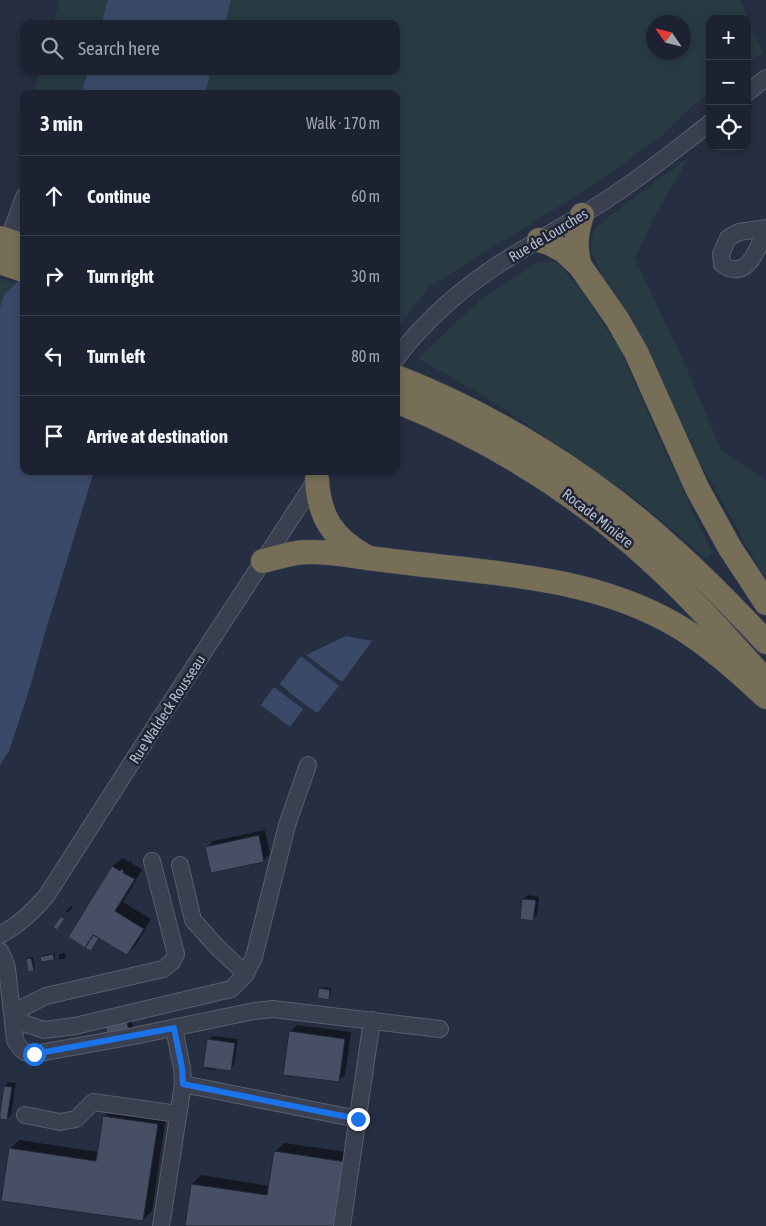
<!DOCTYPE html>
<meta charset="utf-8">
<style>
:root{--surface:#1c2231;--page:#292f3d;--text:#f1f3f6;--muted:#a0a4ab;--line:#3a3f4d}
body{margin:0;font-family:"Asap Condensed",sans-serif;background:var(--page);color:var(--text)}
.controls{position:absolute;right:15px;top:15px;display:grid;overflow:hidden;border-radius:10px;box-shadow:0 2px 8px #0003}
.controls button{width:45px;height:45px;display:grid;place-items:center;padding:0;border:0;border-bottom:1px solid var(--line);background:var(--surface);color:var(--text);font:25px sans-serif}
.compass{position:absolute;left:646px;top:15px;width:45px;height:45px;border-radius:50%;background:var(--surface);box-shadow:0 2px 8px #0003;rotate:305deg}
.stop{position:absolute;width:15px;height:15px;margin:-11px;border:4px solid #1a73e8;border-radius:50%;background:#fff}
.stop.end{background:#1a73e8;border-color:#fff;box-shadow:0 1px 5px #0008}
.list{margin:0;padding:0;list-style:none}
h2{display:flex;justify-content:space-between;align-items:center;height:65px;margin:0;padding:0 20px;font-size:21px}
h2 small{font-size:16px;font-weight:400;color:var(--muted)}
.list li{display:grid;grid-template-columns:32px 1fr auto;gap:15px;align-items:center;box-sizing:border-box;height:80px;padding:0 20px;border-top:1px solid var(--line)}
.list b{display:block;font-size:19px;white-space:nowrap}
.list em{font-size:16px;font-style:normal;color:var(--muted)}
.icon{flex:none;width:28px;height:28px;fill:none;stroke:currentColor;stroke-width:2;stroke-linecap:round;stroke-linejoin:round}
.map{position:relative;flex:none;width:766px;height:1226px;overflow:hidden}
.search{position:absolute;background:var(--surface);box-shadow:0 2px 8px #0003;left:20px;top:20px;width:380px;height:55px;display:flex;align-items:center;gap:12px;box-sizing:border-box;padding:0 18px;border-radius:10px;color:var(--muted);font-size:19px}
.panel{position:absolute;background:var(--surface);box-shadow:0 2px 8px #0003;left:20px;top:90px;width:380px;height:385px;border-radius:10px}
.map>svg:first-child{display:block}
.green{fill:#283b42;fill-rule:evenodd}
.water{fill:#3b4969}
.shadow{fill:#0007}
.building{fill:#474f65;stroke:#212738}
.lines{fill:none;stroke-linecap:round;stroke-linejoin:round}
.minor-casing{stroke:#585e6e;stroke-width:18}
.highway-casing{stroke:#454b5b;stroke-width:25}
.minor{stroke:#3a4050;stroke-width:16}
.highway{stroke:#766e57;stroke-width:24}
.highway-bridge-casing{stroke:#454b5b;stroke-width:25;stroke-linecap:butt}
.highway-bridge{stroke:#766e57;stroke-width:24}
.route{stroke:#1a73e8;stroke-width:6}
.labels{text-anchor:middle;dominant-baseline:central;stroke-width:5;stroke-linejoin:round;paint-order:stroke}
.street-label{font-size:15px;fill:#b6bccb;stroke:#1f2536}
</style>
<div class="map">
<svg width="766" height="1226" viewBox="0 0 766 1226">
<rect width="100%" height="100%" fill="#262e41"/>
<!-- green -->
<path class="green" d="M60 0H108L101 24H53Z
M231 0H740L763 53 747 65V19H710V93L691 107 663 135 598 182 429 287 396 330V94H205L211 71H396V24H225ZM654 22H684V52H654Z
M40 71H88L81 94H33Z
M689 157 654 217 635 258 690 376 721 450 766 481V578L758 566 699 460 664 384 609 292 590 248 594 229 616 211Z
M539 262H557L581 290 621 351 664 449 712 553 707 559 634 498 500 406 418 358 481 299Z
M0 279 15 284 4 295 0 308Z"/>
<!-- water -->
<path class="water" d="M108 0H231L225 24H101Z
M88 71H211L205 94H81Z
M24 267V471H94L45 633 30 687 9 751 0 765V308L4 295 20 279Z
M346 636 372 641 342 682 306 655Z
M300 657H302L339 686 317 713 294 696 280 684Z
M274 687 303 709 290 727 261 705Z"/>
<!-- shadow -->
<path class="shadow" d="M265 830 270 854 263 861 206 848 213 841Z
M122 858 129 862 131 861 132 862 131 863 142 870 123 902 151 919 136 945 127 954 99 937H70L113 866Z
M528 895 539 897 537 915 533 919 523 899Z
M71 906 73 907 68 913 66 911Z
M55 953V957L53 959 41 957 43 955Z
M65 953 66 957 64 959H59V955L60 954Z
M29 957H33L35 968 33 970 27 959Z
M322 987 331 988 330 997 328 999 320 989Z
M131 1018 133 1026 129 1031 107 1026Z
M297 1025 351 1032 345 1075 338 1081 290 1032Z
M213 1036 238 1039 234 1065 230 1070 217 1068 215 1070 206 1069 208 1040Z
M9 1082 16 1083 11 1115 7 1119 5 1086Z
M113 1108 166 1116 152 1211 143 1220 10 1149 19 1140 99 1152 104 1117Z
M284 1143 354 1153 343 1226H186L192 1184 201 1175 270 1186 275 1152Z"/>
<!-- building -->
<path class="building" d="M259 835 264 862 211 873 205 847Z
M112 866 120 871 121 869 124 871 123 873 135 879 115 911 144 929 127 955 93 935 85 948 68 937Z
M522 899 536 900 533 921 520 919Z
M61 916 65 919 57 930 53 927Z
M93 935 99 938 91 951 85 948Z
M53 954 54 960 41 962 40 957Z
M31 958 34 971 28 972 26 959Z
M319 988 330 990 329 1000 317 998Z
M127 1021 129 1032 108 1036 105 1026Z
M289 1031 345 1039 339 1082 283 1075Z
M207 1039 235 1043 231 1071 203 1067Z
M4 1086 12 1087 7 1120 0 1119V1112Z
M103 1116 158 1124 143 1221 1 1201 9 1148 96 1161Z
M274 1151 346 1162 336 1226H185L191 1184 267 1195Z"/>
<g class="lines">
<!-- minor casing -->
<g class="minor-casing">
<path id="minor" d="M747 93 766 78
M766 228 739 232 728 238 721 254 722 264C725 266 729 269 733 269 752 272 760 242 766 228
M5 249 24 197
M396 359C426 318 469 282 512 256 542 237 573 221 603 202 641 178 675 150 710 123
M152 861 176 954 172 962 163 969 46 996 12 1013 26 1024 44 1030 75 1026 231 989 245 975 254 957 287 825 308 765
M180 865 193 920 217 947 246 974
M0 935C19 925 33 912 47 895L150 734 318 477
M0 951 4 959 7 968 15 1040C20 1049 24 1054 34 1054L134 1036 254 1011 273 1009 440 1029
M183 1084 358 1119
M25 1115 60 1122 76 1119 93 1102 178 1114
M161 1226 183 1084 182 1068 174 1028
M342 1226 372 1020"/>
</g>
<!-- highway casing -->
<g class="highway-casing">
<path id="highway" d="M539 240 549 243 564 251 580 266 617 319 636 352 697 488 730 548 766 603
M580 266C574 248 576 232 582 215
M396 377C494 415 591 475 669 546 703 576 735 609 766 642
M396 401C482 436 562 484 632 544 680 585 722 632 764 679
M317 480C319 517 333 538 365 556
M263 561C274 558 285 555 296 553 321 550 344 555 368 558 384 560 401 562 417 564 505 574 595 579 674 624 707 643 738 671 766 697"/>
</g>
<!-- minor -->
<use href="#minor" class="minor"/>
<!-- highway -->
<use href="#highway" class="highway"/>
<!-- highway-bridge casing -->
<g class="highway-bridge-casing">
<path id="highway-bridge" d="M0 238 24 246
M0 262 24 270"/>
</g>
<!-- highway-bridge -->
<use href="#highway-bridge" class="highway-bridge"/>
</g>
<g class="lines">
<!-- route -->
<path class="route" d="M34 1054 174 1028 182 1068 183 1084 358 1119"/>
</g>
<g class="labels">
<!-- street labels -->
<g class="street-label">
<text transform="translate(548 235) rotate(-31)">Rue de Lourches</text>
<text transform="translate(598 518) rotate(38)">Rocade Minière</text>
<text transform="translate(167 709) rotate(-57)">Rue Waldeck Rousseau</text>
</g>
</g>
</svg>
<div class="controls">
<button>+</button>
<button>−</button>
<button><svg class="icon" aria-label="locate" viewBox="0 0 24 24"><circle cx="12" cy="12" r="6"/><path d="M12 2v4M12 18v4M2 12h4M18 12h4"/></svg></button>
</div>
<svg class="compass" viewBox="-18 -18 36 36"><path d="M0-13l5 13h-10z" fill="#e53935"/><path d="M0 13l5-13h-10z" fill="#a0a4ab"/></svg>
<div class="stop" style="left:34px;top:1054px"></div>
<div class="stop end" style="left:358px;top:1119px"></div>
<div class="search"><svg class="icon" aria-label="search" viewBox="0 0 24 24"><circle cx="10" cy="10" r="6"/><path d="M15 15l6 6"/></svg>Search here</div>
<section class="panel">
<h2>3 min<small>Walk · 170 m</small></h2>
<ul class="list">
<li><svg class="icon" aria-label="ahead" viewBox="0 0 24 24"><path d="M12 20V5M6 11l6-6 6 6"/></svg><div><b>Continue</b></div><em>60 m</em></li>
<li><svg class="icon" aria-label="right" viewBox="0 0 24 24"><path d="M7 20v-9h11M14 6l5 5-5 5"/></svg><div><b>Turn right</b></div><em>30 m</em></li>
<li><svg class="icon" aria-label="left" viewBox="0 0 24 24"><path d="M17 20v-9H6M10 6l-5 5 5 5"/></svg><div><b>Turn left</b></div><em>80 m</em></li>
<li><svg class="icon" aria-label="arrive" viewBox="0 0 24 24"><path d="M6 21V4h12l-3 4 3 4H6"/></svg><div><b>Arrive at destination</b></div></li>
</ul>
</section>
</div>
